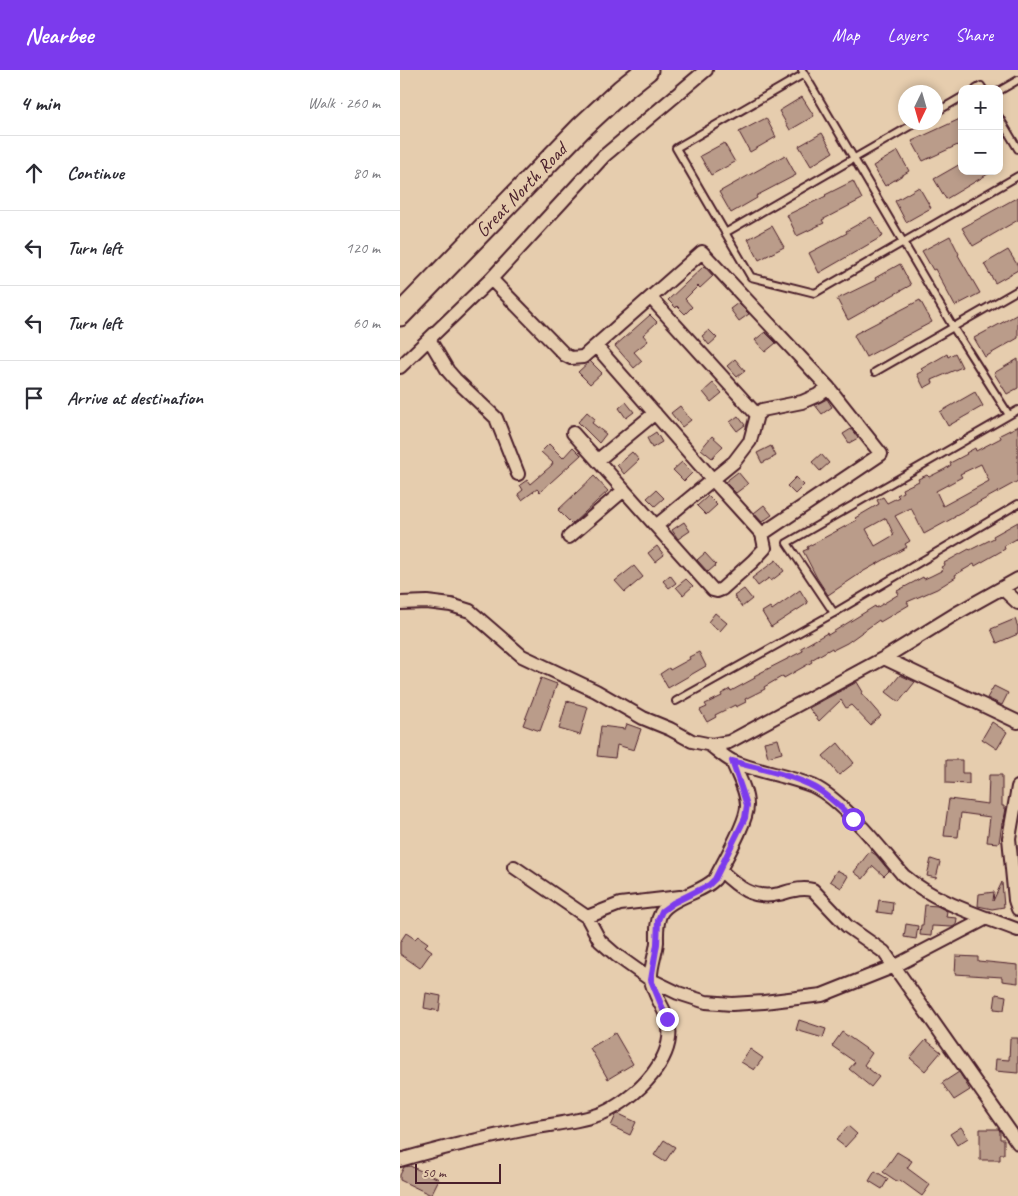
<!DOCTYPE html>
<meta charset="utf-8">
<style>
:root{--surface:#fff;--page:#f7f7f7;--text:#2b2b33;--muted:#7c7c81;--line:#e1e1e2;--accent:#7c3aed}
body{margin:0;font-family:Caveat,sans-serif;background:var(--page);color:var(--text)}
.controls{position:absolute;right:15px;top:15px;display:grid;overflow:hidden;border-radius:10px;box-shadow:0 2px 8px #0003}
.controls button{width:45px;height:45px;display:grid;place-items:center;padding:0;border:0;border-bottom:1px solid var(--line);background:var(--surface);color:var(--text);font:25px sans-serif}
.compass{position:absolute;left:498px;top:15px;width:45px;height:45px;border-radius:50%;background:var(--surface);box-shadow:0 2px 8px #0003;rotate:185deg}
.scale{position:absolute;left:15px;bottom:12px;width:86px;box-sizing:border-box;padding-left:5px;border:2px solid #4a1f2b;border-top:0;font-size:14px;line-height:18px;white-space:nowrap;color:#4a1f2b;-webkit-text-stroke:4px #e6cdae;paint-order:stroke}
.stop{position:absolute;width:15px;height:15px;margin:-11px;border:4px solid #7c3aed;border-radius:50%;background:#fff}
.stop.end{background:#7c3aed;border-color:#fff;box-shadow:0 1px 5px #0008}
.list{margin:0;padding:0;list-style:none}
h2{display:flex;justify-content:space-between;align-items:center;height:65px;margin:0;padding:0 20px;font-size:21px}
h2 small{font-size:16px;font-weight:400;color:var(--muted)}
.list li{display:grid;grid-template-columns:32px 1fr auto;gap:15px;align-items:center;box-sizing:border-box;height:75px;padding:0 20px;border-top:1px solid var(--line)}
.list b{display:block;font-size:19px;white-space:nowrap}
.list em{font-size:16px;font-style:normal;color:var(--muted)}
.icon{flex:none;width:28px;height:28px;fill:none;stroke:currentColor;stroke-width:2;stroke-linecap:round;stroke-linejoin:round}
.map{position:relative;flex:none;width:618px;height:1126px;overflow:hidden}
header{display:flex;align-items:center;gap:30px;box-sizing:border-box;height:70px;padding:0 25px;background:var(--accent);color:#fff}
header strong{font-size:24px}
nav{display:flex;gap:28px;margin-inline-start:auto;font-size:18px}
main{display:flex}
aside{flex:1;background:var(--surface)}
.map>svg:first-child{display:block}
.building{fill:#ba9c8a;stroke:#4a1f2b;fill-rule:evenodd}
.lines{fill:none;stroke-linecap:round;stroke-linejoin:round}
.service-casing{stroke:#4a1f2b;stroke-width:10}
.minor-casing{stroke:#4a1f2b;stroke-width:16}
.trunk-casing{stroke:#4a1f2b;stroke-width:25}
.service{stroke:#e6cdae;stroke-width:6}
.minor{stroke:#e6cdae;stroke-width:12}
.trunk{stroke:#e6cdae;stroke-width:21}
.route{stroke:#7c3aed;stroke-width:6}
.labels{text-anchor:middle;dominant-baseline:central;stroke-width:4;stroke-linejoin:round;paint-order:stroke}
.street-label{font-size:20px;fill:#4a1f2b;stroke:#e6cdae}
</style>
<header>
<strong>Nearbee</strong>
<nav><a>Map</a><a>Layers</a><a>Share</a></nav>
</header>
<main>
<aside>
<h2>4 min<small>Walk · 260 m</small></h2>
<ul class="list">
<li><svg class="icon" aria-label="ahead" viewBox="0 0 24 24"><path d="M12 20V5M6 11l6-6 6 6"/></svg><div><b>Continue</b></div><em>80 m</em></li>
<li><svg class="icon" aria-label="left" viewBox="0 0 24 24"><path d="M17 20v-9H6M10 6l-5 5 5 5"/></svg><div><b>Turn left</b></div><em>120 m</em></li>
<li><svg class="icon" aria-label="left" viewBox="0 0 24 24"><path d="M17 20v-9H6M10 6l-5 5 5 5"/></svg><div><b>Turn left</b></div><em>60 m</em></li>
<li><svg class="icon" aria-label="arrive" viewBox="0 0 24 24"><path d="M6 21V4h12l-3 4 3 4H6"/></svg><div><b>Arrive at destination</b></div></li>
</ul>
</aside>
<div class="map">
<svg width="618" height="1126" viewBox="0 0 618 1126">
<rect width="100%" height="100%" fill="#e6cdae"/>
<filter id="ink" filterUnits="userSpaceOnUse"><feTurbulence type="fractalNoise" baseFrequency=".02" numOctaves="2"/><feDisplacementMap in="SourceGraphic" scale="10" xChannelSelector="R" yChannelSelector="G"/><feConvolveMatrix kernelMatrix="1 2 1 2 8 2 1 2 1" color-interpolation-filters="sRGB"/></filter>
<g filter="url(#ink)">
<!-- building -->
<path class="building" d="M402 27 414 46 390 60 379 41Z
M366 48 376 67 350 82 339 62Z
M562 48V73L523 91 512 71Z
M422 63 433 82 411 96 399 76Z
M324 73 335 92 311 105 300 86Z
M498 81 509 101 485 116 473 96Z
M385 85 396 105 356 126 357 128 331 143 319 122Z
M562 93V101H593L546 129 534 109Z
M453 111 462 129 422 150 424 153 397 166 387 145 426 126 425 125Z
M519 117 531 138 506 152 495 131Z
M618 127V150L573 176 562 158Z
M471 147 483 166 419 203 409 183 447 163 446 161Z
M372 156 384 177 359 190 348 169Z
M550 166 559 184 558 185 580 223 555 236 535 199 533 200 522 181Z
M608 180 618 196V200L595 213 584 194Z
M500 194 511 215 448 250 437 229 476 210 475 208Z
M304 196 313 206 300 218 298 216 285 229 292 237 285 244 277 236 276 238 268 230Z
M520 230 532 252 466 287 454 266 455 264Z
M338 233 349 244 339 251 330 239Z
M618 244V268L585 287 574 268Z
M250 245 257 252 243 265 248 271 234 282 242 291 234 298 215 276Z
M309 260 317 268 309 275 302 266Z
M365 262 376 273 365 282 355 270Z
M555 283 562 297 532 310 533 313 524 318 517 304 523 301 521 299 547 284 548 287Z
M335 289 345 301 337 307 327 296Z
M618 289V318L607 324 594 303Z
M190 291 202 303 190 314 178 302Z
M313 313 322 323 311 332 303 322Z
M575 322 583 336 548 356 540 342Z
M427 329 432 337 422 344 415 335Z
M226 332 234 342 226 348 219 338Z
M280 336 291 350 282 357 271 343Z
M187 342 195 349 192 353 206 364 199 373 178 352Z
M338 346 345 355 337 361 330 352Z
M618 356V411L554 446 555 447 524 464 511 438 495 446 510 471 505 474 507 477 464 501 428 525 417 508 403 481 408 479 407 477 457 450 455 448 479 434 477 430 483 427 487 433 499 427 497 425 503 422 502 419 519 411 518 409 527 405 529 407 545 399 551 395 550 393 567 384 566 383 575 378 576 381 601 368 600 365ZM581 394 589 411 543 436 536 421 562 407 560 404ZM486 448 494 465 475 476 466 459Z
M451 359 458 368 449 373 443 364Z
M256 362 262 372 252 378 247 368Z
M312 366 323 376 312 388 301 379Z
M149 374 163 388 173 377 181 385 140 422 137 419 122 430 118 424 123 420 120 415 127 410 130 414 151 396 153 393 141 382Z
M371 376 376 386 362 393 357 383Z
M232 382 239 390 224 404 217 395Z
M421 384 429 393 420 401 412 392Z
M282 392 292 403 284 411 273 400Z
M338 402 348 414 336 423 325 412Z
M194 406 208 421 172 454 158 440Z
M396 407 404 415 395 424 387 416Z
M256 420 264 428 255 436 247 428Z
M308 426 317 435 306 445 297 436Z
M364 435 372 445 362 452 354 443Z
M284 452 290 461 278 469 272 460Z
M618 452V468L604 476 605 479 575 496 574 494 555 505 556 507 537 519 507 532 509 535 480 552 479 550 447 573 433 580 432 578 411 590 412 592 384 608 383 606 364 617 365 619 345 629 346 632 336 637 335 635 315 645 316 647 307 652 300 640 307 637 305 634 322 626 321 624 330 619 331 621 355 608 354 606 397 584 403 581 401 578 427 563 428 565 475 536 476 538 499 524 497 521 514 512 523 507 524 509 531 506 543 500 541 497 545 495 544 493 569 479 570 480 594 468 593 466Z
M257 476 264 485 255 492 248 483Z
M305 483 316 495 308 502 297 490Z
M376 490 384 501 371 511 369 508 358 516 352 508Z
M234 496 243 507 225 522 215 511Z
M270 505 276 513 269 518 263 511Z
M286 509 293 516 283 525 276 517Z
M344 519 352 529 342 537 334 526Z
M400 520 408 533 371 557 362 542 370 537 372 540Z
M315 543 327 553 320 561 308 552Z
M615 549 618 557V564L597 573 591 559Z
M299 582 306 596 268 618 260 604 269 598 270 600 290 589 289 587Z
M500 605 515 612 499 632 486 622Z
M141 608 157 614 140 661 123 655Z
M457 612 463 622 461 623 481 646 470 655 451 635 446 638 441 630 419 651 409 638Z
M594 616 608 623 602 635 587 628Z
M167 631 188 637 180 665 159 659Z
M592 652 607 662 597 679 582 669Z
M227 654 241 659 234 680 217 675 215 688 197 686 201 656 225 659Z
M378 669 382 683 368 687 364 672Z
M438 673 454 693 439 705 423 686Z
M546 690H562V703H569V714L546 713Z
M589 705H602V736H604V739H606L603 754 602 753 599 773 587 772 590 747 561 743 558 767 544 766 549 729 588 734Z
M470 781 476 785 489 801 484 806 473 796 463 809 454 802Z
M531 789 540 792 536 808 527 806Z
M437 800 448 806 441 818 430 811Z
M602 812 604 837 592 839 578 836 579 824 594 822 593 831Z
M479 830 493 832 492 844 477 842Z
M525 835 537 836 547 841 546 847 557 848 556 855 552 857 532 856 531 866 520 865 521 855H523Z
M506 854 518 856 516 869 504 867Z
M6 863 15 869 18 866 28 873 25 876 32 881 20 898 0 884V872Z
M556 886 578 887V891L618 895V913L602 911V907L555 904Z
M26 923 41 926 39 941 24 938Z
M596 924 606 926 604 940 594 939Z
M399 950 426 959 423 968 396 960Z
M442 962 472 983 464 995 479 1007 471 1017 449 999 455 992 432 976Z
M215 963 233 994 208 1009 190 978Z
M610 968H618V1003L595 1001 596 989 609 990Z
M526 970 541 982 525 1001 510 988Z
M350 979 363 988 354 1000 341 992Z
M559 1002 570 1020 554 1030 542 1013Z
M219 1044 236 1052 230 1065 211 1056 216 1045Z
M448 1056 457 1064 445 1077 436 1070Z
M561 1057 568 1068 557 1075 550 1064Z
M580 1059H599L600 1062V1069H604V1084H600V1090H580Z
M264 1070 275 1077 265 1092 254 1085Z
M497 1082 512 1091 507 1098 530 1115 522 1126 500 1110 498 1112 483 1102Z
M10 1096 39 1109 31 1125 0 1110V1105L4 1097Z
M475 1101 488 1109 482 1119 469 1111Z"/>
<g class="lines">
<!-- service casing -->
<g class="service-casing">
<path id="service" d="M402 0 553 257 609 345
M404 4 276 78 351 207 415 223 618 106
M576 19 581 16 583 19
M599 21 618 10
M536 42 562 27
M599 47 618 79
M325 163 517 52
M475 302 618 220
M434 543 387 473 618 340
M276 631 434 543 618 434"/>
</g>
<!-- minor casing -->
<g class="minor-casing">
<path id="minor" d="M91 209 165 285 171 288 183 287 302 182 428 317 481 384 362 464 365 478 353 491 322 519 317 521 313 520 173 363
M251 228 357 345
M29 269 48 301 55 309 96 348 118 404
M196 276 313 410 362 464
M0 297 91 209 204 86 306 0
M198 390 255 343
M256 456 334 392 350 371 357 345 362 340 402 332 418 325 428 317
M169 467 224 420
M602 518 618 533
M0 533 27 532 51 535 70 541 122 586 196 621 243 648 270 659 292 671 312 675 329 672 484 588 557 543 618 509
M484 588 618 652
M310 675C317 680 324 687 332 691 357 702 387 705 413 716 443 730 481 779 503 805 535 832 579 845 618 860
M618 717 609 768 615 830 618 839
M114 797 187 847 220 834 280 827
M320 800C338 817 352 830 379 824 391 821 401 817 413 820L447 856 484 882 618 1073
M187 847 200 871 216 885 251 910 278 923 306 932 332 934 364 932 422 925 495 896 587 848
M0 1090C44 1077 88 1067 132 1058 153 1054 184 1051 203 1043 235 1029 280 987 267 948 263 936 252 922 251 909 250 897 256 884 257 872 257 862 256 852 261 843 271 827 302 823 315 809 323 793 348 751 347 735 347 720 337 704 332 691"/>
</g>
<!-- trunk casing -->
<g class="trunk-casing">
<path id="trunk" d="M0 245 181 58 222 20 247 0"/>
</g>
<!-- service -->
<use href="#service" class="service"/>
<!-- minor -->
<use href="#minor" class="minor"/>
<!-- trunk -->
<use href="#trunk" class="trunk"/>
</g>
</g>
<g class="lines" filter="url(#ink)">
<!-- route -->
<path class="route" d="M267 949 251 910 257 874 258 850 262 841 273 833 309 815 315 809 345 748 347 735 332 691C359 699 389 704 414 717 429 725 441 738 453 749"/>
</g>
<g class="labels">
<!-- street labels -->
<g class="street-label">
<text transform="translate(121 120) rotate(-46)">Great North Road</text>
</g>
</g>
</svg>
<div class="controls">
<button>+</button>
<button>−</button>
</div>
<svg class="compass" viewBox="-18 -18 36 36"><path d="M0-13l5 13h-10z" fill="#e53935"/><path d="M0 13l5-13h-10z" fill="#7c7c81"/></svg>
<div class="scale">50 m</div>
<div class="stop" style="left:453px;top:749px"></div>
<div class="stop end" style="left:267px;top:949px"></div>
</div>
</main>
